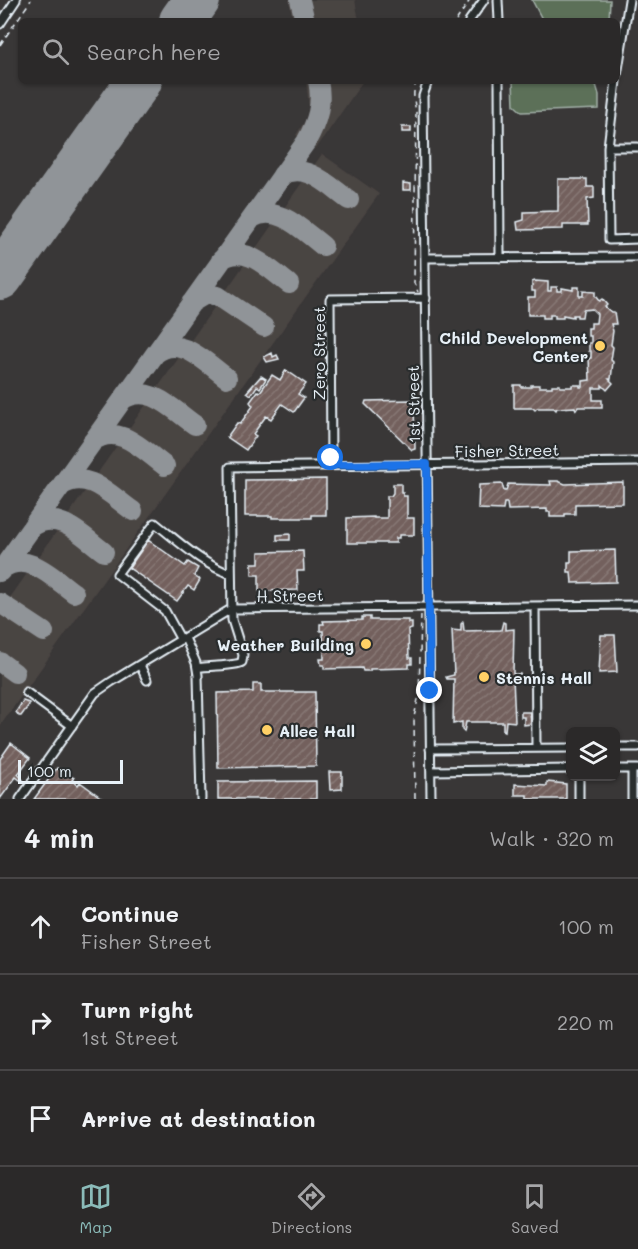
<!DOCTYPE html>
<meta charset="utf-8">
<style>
:root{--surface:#2b2929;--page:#373535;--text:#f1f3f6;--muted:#a6a6a8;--line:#474546;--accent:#8bbbb9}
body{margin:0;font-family:Mali,sans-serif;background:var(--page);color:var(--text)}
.controls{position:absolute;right:18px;bottom:18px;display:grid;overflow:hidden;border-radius:9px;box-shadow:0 2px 4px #0004}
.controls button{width:54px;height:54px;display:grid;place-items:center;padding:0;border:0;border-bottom:2px solid var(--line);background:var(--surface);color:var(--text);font:30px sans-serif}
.scale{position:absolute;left:18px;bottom:15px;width:105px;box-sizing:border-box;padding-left:6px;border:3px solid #e8f1f8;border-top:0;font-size:16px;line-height:21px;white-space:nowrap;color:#e8f1f8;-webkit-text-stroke:4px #2a2d2e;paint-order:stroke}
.stop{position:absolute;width:18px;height:18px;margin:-14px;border:4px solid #1a73e8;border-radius:50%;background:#fff}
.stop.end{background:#1a73e8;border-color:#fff;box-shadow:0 2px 6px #0008}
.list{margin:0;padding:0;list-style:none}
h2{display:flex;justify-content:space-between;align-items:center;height:78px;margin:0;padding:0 24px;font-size:26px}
h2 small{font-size:20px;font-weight:400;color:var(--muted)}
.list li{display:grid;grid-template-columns:39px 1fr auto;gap:18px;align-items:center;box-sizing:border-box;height:96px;padding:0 24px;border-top:2px solid var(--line)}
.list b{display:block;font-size:22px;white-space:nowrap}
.list p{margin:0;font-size:20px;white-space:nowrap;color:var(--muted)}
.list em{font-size:20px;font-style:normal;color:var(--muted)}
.icon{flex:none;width:33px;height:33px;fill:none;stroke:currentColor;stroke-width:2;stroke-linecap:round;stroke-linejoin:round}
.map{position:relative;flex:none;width:638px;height:799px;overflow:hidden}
.search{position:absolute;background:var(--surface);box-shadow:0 2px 4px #0004;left:18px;right:18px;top:18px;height:66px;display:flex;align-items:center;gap:15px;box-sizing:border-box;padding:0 21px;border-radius:9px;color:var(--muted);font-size:22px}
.sheet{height:366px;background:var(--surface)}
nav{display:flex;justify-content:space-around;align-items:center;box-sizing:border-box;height:84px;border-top:2px solid var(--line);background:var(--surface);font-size:16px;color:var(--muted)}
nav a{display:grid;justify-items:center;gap:3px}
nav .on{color:var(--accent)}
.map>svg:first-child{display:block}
.built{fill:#4a4442}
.green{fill:#5c7059;stroke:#a2b0a8;stroke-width:1.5}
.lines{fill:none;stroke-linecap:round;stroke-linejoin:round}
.taxiway{stroke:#909498;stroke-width:20}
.runway{stroke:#909498;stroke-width:46}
.building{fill:url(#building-hatch);stroke:#e8f1f8;stroke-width:1.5}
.minor-casing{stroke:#e8f1f8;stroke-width:11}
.path{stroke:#e8f1f8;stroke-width:1.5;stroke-dasharray:6 4.5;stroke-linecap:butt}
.minor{stroke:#2a2d2e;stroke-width:7}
.route{stroke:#1a73e8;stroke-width:8}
.poi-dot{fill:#ffd166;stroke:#2a2d2e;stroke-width:2}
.labels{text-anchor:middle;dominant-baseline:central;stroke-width:4.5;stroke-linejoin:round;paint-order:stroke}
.poi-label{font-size:16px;font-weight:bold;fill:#e8f1f8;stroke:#2a2d2e;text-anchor:end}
.street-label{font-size:16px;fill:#e8f1f8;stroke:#2a2d2e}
</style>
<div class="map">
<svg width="638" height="799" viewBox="0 0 638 799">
<defs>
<pattern id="building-hatch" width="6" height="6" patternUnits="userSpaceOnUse" patternTransform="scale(1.5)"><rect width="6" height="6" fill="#73615d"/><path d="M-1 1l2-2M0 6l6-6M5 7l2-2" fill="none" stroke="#877875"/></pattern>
</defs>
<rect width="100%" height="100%" fill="#393737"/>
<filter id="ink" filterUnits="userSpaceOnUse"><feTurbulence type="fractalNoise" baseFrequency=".0167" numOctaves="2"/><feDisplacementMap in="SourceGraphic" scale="12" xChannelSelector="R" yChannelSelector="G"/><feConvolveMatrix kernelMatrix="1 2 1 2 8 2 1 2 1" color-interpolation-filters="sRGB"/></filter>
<g filter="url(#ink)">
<!-- built -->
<path class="built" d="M289 0H355L359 21H293Z
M306 81H363L316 149 296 135 305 121 309 107Z
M322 154 379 194 0 726V612Z"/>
<!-- green -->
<path class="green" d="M532 0H610L609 21H543Z
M513 81H595L599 95V109L522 112 514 105Z"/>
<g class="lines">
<!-- taxiway -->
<path class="taxiway" d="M300 0 305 21
M282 175C308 162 329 186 349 200
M252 218C278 203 303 231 323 246
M221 260C245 242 270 270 289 284
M191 303 206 294 218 296 264 327
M155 354C180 333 206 363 227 378
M122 400C149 382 172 409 195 425
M92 442C118 421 144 451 165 466
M61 486C88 468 111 496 133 511
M32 527C58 508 82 536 104 552
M2 569C28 550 53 578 74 593
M0 572 306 142C317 122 323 104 318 81
M0 603 44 632
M0 662 15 673"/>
<!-- runway -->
<path class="runway" d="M182 21 197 0
M0 277 139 81"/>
</g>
<!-- building -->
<path class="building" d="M402 127H411V132H402Z
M558 179H587V187H594V198L587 199 588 225H563V229L518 230 517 222 524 220V212L558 211Z
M403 183 411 184V190H403Z
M535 281 548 282V291H551V287H557V291H562V288L573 290V287H579V296H583V291L595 292V296L599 301 602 299 607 305 605 307 611 312H614L616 324H611L613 331 611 345 613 347 611 360 613 362 611 379H609L613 383 607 390 602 385V388H593V400H602V407H578L576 410 575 407 557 408 556 410 554 408H537L535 410 533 408H514V385H521V387H531V385H539V387H552V385H560V387H572V385H580V387H583V381L590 380 589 358H591V351H589V343H591V336H588V328H591V323H596L597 314 592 309 583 310 582 317H577V315H573V317L563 315V318H555V315H550V318H543V315H528V297H535V291H532V282Z
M272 353 273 357 277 355 279 359 267 362 264 357Z
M286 370 306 384 298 394 304 398 294 412 282 404 271 419 266 416 253 434 256 436 246 450 227 437 237 423 240 424 253 406 250 402 258 391 260 392 272 375 280 380Z
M261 376 266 379 260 388 257 386 251 395 247 392Z
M412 400 414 403 415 449 412 450 365 404 366 401Z
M326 479V515H312V518H272V516H245V480Z
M550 481H558L565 484 623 482V503L575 504V514H565V517H550V512H547V509L508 510 507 503H504L503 510 478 509 479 485 502 484 504 491H506L508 484 551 485Z
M393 484H401V493H403V496H407V518H414V535H399V538H396V543H347V518L374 517V518H387V496H391L393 493Z
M290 534V540H277V535Z
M148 540 185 566 188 562 198 568 194 576 200 580 194 590 188 586 177 601 129 568Z
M615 550 616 582 572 583 571 572H568V562H571V551Z
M303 551 304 571H297L298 590 259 591V575H252V563H259V552Z
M362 617H370V620H408V623H412V629L408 630 409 658H412V664H409V668L370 669V671H363L362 668 324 669V665H321L320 659H324L323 631H320V624H324L323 621 362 620Z
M463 622 464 631 501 630 503 622 505 623V630L514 629 513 674H520L521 677 513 678 515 722 506 721 505 731 503 730V722H466L464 732 462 730V722L453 724 454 679H447L446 677 454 675 452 630 461 631V624Z
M601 635H615L617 672 599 673Z
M253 684H261V692H315L316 766 218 768 217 693 253 692Z
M23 701 29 703V705L21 716H19L16 712Z
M521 712H530L531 724 524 725V717H521Z
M11 743 30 758 18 774 23 780H20L16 777 0 799V759Z
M57 768 74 778 72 780 78 785 80 782 103 799H34Z
M329 772H342V789L330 790Z
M316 781V799H218V782Z
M547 782 566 784V799H527V795H515V784L547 786Z"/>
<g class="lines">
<!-- minor casing -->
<g class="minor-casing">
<path id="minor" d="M498 0 499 21
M469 21 484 0
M0 24 16 0
M617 76 629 0
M428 81 423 96 431 799
M499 81 500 258
M616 81 608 147 609 240 638 239
M608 147H638
M425 258 638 257
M331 466 330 299 426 298
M535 606 536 748
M185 638 196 663 198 675 201 799
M181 640 165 611 117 574 155 523C178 541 203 565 231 574
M140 665 147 680
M197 668C209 665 234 667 242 662L243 655 232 620 230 467 638 462
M26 692 72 726
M616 747H638
M430 749 570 748
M616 769H638
M632 769V799
M431 771 570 769
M579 776V799
M20 799 95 693 111 682 231 609 638 605"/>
</g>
<!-- path -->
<path class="path" d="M456 21 470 0
M0 45 31 0
M417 81C412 90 414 101 416 112L414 283 418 292
M415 799 414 717 419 695 421 614"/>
<!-- minor -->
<use href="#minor" class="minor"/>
</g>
</g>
<g class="lines" filter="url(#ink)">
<!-- route -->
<path class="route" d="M331 458 332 465 427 464 430 691"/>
</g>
<!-- markers -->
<g class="poi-dot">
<circle cx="600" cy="346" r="6"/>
<circle cx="366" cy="644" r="6"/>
<circle cx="484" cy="677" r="6"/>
<circle cx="267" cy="730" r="6"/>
</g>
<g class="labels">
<!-- poi labels -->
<g class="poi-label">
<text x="588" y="337">Child Development<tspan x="588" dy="18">Center</tspan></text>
<text x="354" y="644">Weather Building</text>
<text x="496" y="677" text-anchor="start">Stennis Hall</text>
<text x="279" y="730" text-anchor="start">Allee Hall</text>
</g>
<!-- street labels -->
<g class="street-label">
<text transform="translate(318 353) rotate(-90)">Zero Street</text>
<text transform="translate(413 404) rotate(-91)">1st Street</text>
<text transform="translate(507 450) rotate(-1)">Fisher Street</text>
<text transform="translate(290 595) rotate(-1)">H Street</text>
</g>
</g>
</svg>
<div class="controls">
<button><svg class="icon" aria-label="layers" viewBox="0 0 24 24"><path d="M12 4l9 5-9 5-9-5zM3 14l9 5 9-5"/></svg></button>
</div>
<div class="scale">100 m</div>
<div class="stop" style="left:331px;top:458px"></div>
<div class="stop end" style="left:430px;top:691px"></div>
<div class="search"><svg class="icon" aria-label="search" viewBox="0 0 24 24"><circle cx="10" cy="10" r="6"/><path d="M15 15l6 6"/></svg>Search here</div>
</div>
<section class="sheet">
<h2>4 min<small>Walk · 320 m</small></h2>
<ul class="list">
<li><svg class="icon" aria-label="ahead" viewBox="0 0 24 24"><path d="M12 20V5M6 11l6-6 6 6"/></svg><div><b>Continue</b><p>Fisher Street</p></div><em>100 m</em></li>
<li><svg class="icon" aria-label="right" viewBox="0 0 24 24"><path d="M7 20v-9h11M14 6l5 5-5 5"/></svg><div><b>Turn right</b><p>1st Street</p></div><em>220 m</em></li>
<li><svg class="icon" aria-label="arrive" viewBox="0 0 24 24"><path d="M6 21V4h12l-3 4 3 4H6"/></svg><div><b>Arrive at destination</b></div></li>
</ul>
</section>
<nav>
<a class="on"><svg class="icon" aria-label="map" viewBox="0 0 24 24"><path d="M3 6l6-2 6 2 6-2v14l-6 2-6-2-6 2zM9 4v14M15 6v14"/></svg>Map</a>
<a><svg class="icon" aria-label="directions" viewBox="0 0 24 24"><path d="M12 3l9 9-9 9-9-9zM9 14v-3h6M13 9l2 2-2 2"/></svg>Directions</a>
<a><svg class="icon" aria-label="saved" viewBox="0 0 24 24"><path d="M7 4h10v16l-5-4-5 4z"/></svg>Saved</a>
</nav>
